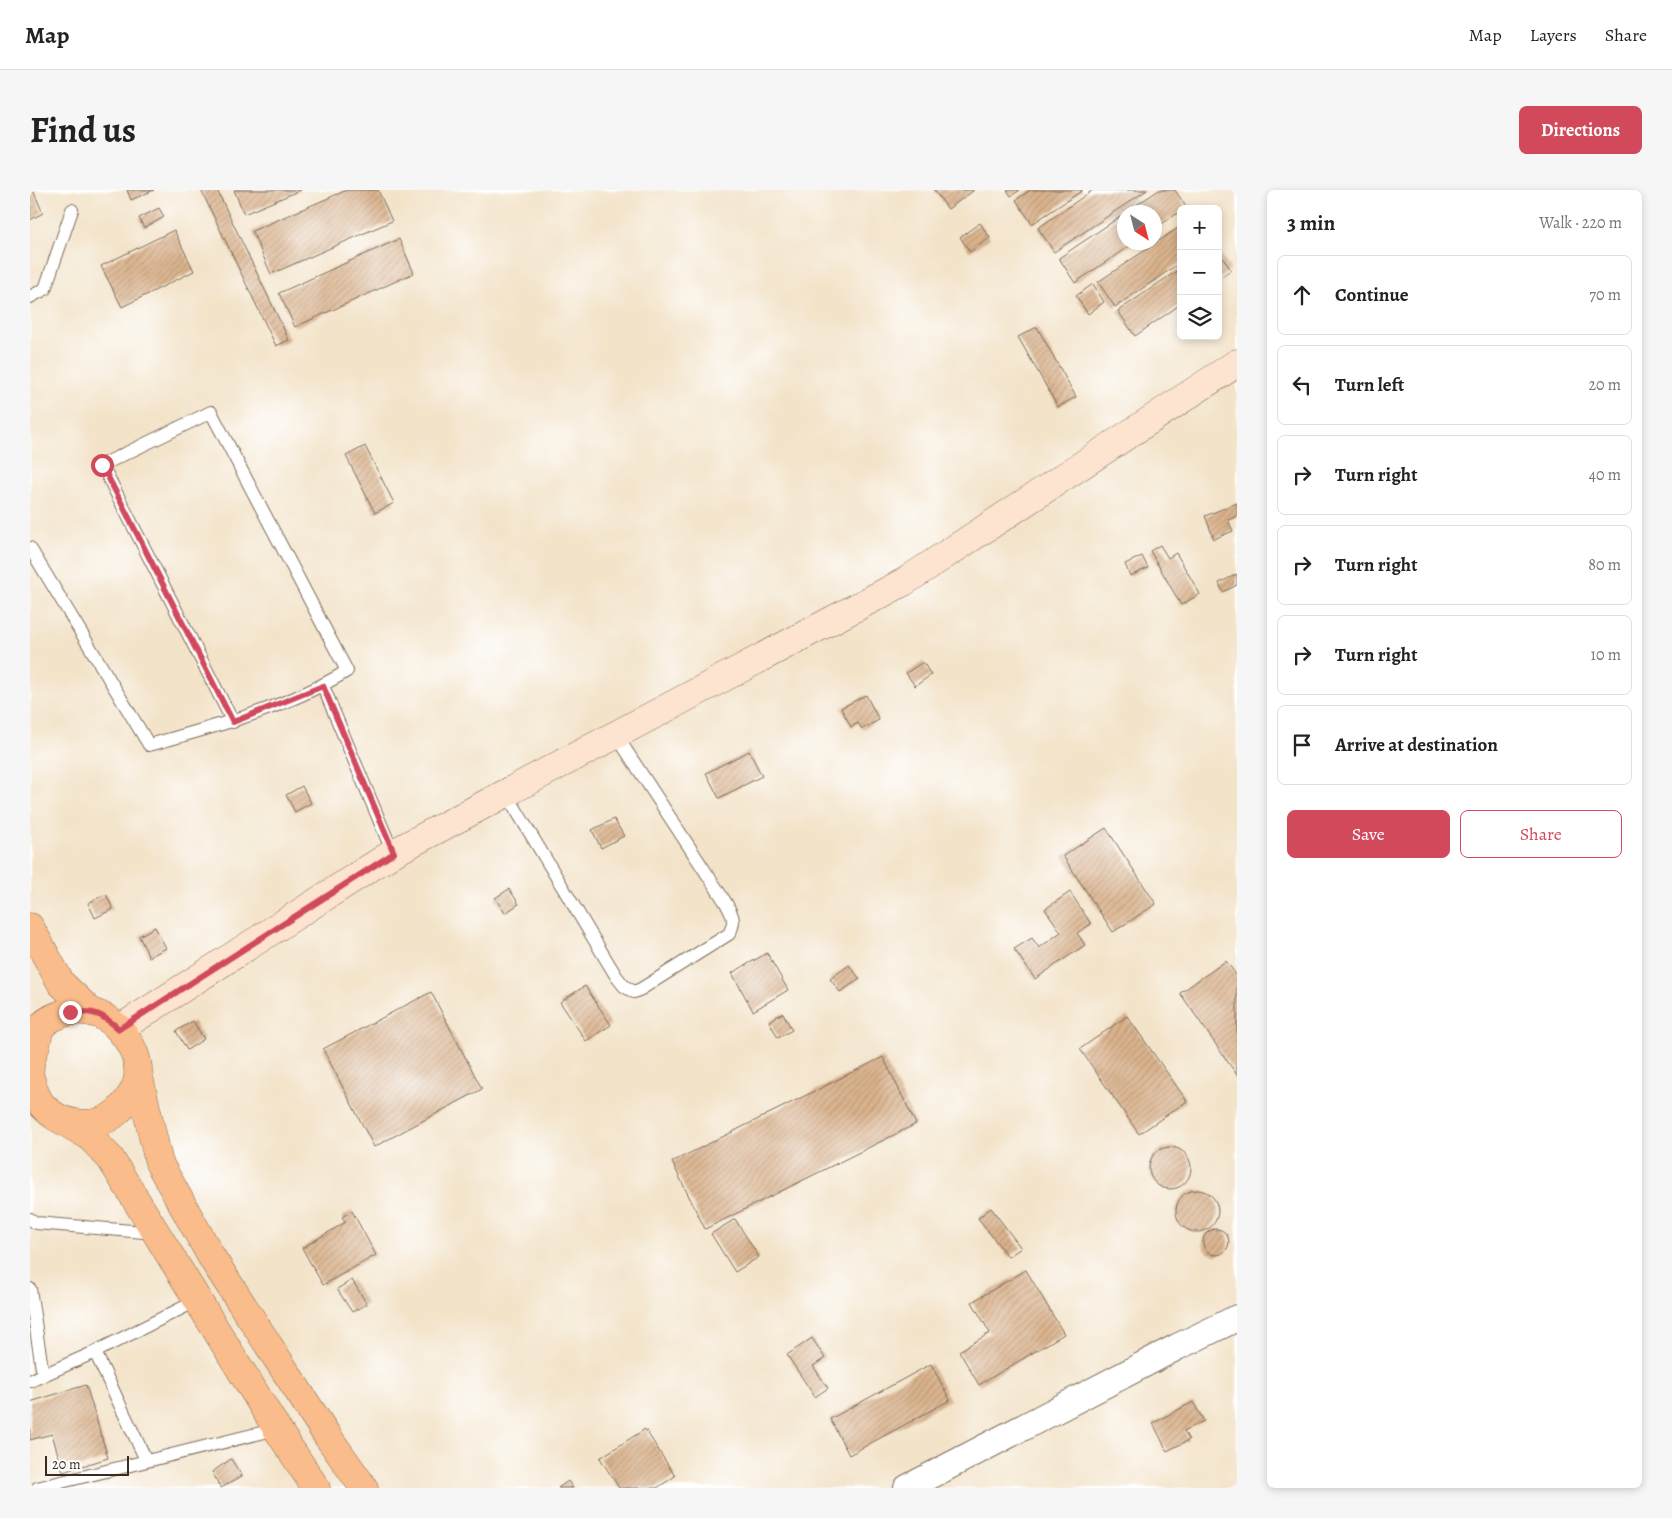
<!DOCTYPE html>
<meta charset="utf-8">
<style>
:root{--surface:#fff;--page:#f6f6f6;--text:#222;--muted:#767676;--line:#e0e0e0;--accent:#d1495b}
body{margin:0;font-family:Alegreya,serif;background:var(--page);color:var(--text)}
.controls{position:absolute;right:15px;top:15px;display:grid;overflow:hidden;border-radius:8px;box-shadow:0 2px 8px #0003}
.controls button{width:45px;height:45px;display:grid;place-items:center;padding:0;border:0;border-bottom:1px solid var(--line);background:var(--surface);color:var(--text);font:25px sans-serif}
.compass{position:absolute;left:1087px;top:15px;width:45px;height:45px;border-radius:50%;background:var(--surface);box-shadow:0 2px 8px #0003;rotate:144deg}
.scale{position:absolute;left:15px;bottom:12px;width:84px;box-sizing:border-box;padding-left:5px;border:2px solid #3b2a1e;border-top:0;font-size:14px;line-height:18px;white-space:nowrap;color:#3b2a1e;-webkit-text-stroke:4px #fff;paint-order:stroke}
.stop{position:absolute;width:15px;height:15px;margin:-11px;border:4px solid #d1495b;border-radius:50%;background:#fff}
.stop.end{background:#d1495b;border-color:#fff;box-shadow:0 1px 5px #0008}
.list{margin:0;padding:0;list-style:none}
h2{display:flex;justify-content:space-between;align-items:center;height:65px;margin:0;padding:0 20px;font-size:21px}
h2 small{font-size:16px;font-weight:400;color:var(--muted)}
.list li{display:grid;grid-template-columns:32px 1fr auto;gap:15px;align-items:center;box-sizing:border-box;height:80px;margin:0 10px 10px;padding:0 10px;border:1px solid var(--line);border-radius:8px}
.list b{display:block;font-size:19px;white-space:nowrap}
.list em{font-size:16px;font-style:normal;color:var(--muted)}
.actions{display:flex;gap:10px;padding:15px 20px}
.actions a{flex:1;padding:11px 0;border:1px solid var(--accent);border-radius:8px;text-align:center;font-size:18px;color:var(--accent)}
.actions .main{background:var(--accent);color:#fff}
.icon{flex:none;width:28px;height:28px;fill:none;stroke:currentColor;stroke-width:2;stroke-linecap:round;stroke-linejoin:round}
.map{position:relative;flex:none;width:1207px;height:1298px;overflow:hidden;border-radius:8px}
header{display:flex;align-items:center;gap:30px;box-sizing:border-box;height:70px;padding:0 25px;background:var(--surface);border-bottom:1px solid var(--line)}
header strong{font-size:24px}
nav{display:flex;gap:28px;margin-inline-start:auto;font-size:18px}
.intro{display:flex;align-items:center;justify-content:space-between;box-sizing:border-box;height:120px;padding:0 30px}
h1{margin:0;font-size:35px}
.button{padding:12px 22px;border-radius:8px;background:var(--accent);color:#fff;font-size:18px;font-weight:700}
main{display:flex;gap:30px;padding:0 30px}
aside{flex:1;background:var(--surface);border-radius:8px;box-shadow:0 2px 8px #0003}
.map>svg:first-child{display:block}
.building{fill:url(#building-hatch)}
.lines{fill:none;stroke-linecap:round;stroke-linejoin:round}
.lane-casing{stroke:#7b6b5a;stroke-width:14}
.street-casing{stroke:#7b6b5a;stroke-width:28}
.secondary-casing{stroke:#7b6b5a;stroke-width:29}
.primary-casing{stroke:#7b6b5a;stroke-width:29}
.lane{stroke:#fff;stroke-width:12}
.street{stroke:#fff;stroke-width:26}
.secondary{stroke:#fde4d0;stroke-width:28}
.primary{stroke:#f9bc8a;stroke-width:28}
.route{stroke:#d1495b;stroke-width:6}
</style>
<header>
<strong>Map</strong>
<nav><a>Map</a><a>Layers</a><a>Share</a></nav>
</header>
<div class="intro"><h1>Find us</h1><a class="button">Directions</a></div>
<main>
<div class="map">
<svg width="1207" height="1298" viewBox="0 0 1207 1298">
<defs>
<pattern id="building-hatch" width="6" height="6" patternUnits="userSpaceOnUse" patternTransform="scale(1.25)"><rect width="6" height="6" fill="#dbb48e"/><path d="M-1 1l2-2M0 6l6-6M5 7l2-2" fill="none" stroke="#b39373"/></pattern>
</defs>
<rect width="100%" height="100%" fill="#fff"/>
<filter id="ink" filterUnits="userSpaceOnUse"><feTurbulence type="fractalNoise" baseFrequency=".02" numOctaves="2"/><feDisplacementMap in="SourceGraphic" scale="10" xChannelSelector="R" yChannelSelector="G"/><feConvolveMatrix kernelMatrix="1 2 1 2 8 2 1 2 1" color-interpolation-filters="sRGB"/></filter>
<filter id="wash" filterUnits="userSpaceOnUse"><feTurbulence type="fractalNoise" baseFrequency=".0096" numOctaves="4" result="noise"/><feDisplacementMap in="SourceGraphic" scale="20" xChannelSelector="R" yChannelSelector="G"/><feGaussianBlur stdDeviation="1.12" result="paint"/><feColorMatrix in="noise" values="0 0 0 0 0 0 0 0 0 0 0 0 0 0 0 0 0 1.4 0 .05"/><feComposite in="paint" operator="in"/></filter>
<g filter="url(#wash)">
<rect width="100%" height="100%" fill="#f3e3c9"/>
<g id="blocks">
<!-- building -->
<path class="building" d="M0 0H3L13 23 0 30Z
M97 0H124L101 10Z
M171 0H187L259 150 246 156Z
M204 0H271L214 24Z
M317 0H348L362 31 241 84 222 41Z
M904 0H943V1L918 19Z
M977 0H990L981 6Z
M1000 0H1053L1002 34 986 10Z
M1063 0H1117L1024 62 1008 38Z
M1129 0H1145L1156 17 1151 19V21L1124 39V22H1096Z
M129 18 134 27 114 38 109 28Z
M1094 24V52H1105L1045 93 1029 68Z
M950 33 960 48 940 62 930 47Z
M1151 36V72L1085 117 1068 92Z
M144 40 164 81 92 117 71 76Z
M369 49 384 83 265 137 249 103Z
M1188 61 1201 80 1188 89Z
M1151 78V114L1105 146 1088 121Z
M1063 94 1074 112 1058 124 1046 106Z
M1007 137 1046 207 1028 217 988 147Z
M335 256 364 313 345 323 316 266Z
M1207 313V326L1198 330 1203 341 1184 349 1175 326Z
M1130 355 1138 368 1146 363 1170 404 1151 415 1120 361Z
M1112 366 1118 378 1100 386 1095 374Z
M1207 384V395L1193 402 1189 393Z
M893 472 901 485 885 496 876 483Z
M836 505 849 530 832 539 828 533 821 537 811 518Z
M719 561 732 586 689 608 676 583Z
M272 596 281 613 265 622 256 605Z
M584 629 594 646 571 658 562 640Z
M1076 638 1126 714 1083 742 1033 666Z
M479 699 489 714 475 723 465 708Z
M1040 702 1061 734 1047 743 1055 755 1005 789 984 759 1002 748 1009 758 1031 742 1015 719Z
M76 704 83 719 65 728 58 713Z
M125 737 136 758 119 767 109 746Z
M737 763 758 800 723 821 702 783Z
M1196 771 1207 786V885L1150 803Z
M819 775 830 789 810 802 800 789Z
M555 796 581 835 556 851 530 812Z
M401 802 452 899 344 957 293 859Z
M753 823 762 840 748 848 739 831Z
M1097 826 1157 911 1109 944 1050 859Z
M163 831 174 849 157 860 146 841Z
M853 867 886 934 675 1039 642 972Z
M1119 978a21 21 0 1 1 42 0a21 21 0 1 1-42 0Z
M1146 1021a21 21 0 1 1 42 0a21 21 0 1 1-42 0Z
M961 1018 991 1058 978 1067 948 1028Z
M322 1021 346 1065 293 1095 272 1058 316 1032 312 1027Z
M705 1029 729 1067 705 1082 681 1044Z
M1173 1052a13 13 0 1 1 26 0a13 13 0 1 1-26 0Z
M996 1080 1034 1144 949 1195 929 1161 960 1143 942 1112Z
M322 1090 337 1114 322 1122 307 1099Z
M782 1148 795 1168 783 1176 798 1198 785 1207 757 1165Z
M901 1174 920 1210 819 1265 800 1229Z
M56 1195 78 1268 33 1282 22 1244 0 1250V1212Z
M1163 1212 1174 1231 1154 1241 1159 1250 1137 1261 1123 1233Z
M615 1239 645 1286 627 1298H589L570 1268Z
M201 1269 212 1286 191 1298 182 1282Z
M538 1291 543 1298H528Z"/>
</g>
</g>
<g filter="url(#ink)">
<use href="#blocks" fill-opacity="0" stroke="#7b6b5a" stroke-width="1"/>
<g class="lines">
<!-- lane casing -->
<g class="lane-casing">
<path id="lane" d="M0 107 15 99 42 20
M0 358 119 555C187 536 257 518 317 481L181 222 72 275 203 532
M293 496 363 663
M476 603 586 786 594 796 604 802 611 799 699 744C706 731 703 726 696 713L586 545
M0 1029 6 1033 126 1043
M0 1099 13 1185
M65 1162 116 1270
M0 1191 65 1162 168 1110
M7 1298 247 1239"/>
</g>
<!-- street casing -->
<g class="street-casing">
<path id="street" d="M877 1298 1147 1157 1207 1128"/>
</g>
<!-- secondary casing -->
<g class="secondary-casing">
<path id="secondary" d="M89 839 363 663 874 392 1207 173"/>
</g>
<!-- primary casing -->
<g class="primary-casing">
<path id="primary" d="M0 737 31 793 61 822
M0 877C0 869 3 862 6 855 8 849 8 841 11 837 16 830 26 826 34 823 41 821 52 820 60 822 86 826 111 861 108 887 107 899 96 914 87 922 66 941 30 936 12 915 5 907 3 897 0 887
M109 887 129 973 182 1068 298 1247 334 1298
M26 927 59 946 80 968 247 1239 286 1298"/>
</g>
<!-- lane -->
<use href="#lane" class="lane"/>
<!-- street -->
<use href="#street" class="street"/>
<!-- secondary -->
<use href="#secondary" class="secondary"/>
<!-- primary -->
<use href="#primary" class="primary"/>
</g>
</g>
<g class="lines" filter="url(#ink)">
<!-- route -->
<path class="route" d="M40 822C64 821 71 823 89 839L364 663 293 496 203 532 72 275"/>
</g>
</svg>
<div class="controls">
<button>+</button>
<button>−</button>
<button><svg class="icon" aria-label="layers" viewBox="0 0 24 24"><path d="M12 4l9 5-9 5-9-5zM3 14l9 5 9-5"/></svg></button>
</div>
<svg class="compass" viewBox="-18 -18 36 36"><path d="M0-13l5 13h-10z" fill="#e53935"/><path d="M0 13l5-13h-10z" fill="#767676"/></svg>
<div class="scale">20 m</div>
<div class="stop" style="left:72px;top:275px"></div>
<div class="stop end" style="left:40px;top:822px"></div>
</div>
<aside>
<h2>3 min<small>Walk · 220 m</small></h2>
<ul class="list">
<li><svg class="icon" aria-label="ahead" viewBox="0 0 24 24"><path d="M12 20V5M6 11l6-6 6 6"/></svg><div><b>Continue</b></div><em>70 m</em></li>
<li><svg class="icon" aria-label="left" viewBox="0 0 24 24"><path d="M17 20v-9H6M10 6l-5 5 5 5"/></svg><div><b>Turn left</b></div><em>20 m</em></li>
<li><svg class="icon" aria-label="right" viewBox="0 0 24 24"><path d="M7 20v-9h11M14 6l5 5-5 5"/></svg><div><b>Turn right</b></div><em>40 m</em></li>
<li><svg class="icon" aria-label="right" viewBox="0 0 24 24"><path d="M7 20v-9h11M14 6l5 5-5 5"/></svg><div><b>Turn right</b></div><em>80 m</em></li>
<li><svg class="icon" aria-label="right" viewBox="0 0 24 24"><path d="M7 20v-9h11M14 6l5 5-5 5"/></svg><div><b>Turn right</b></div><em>10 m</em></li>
<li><svg class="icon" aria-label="arrive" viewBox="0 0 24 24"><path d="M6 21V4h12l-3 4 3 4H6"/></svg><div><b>Arrive at destination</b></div></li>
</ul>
<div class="actions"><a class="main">Save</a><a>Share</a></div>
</aside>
</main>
